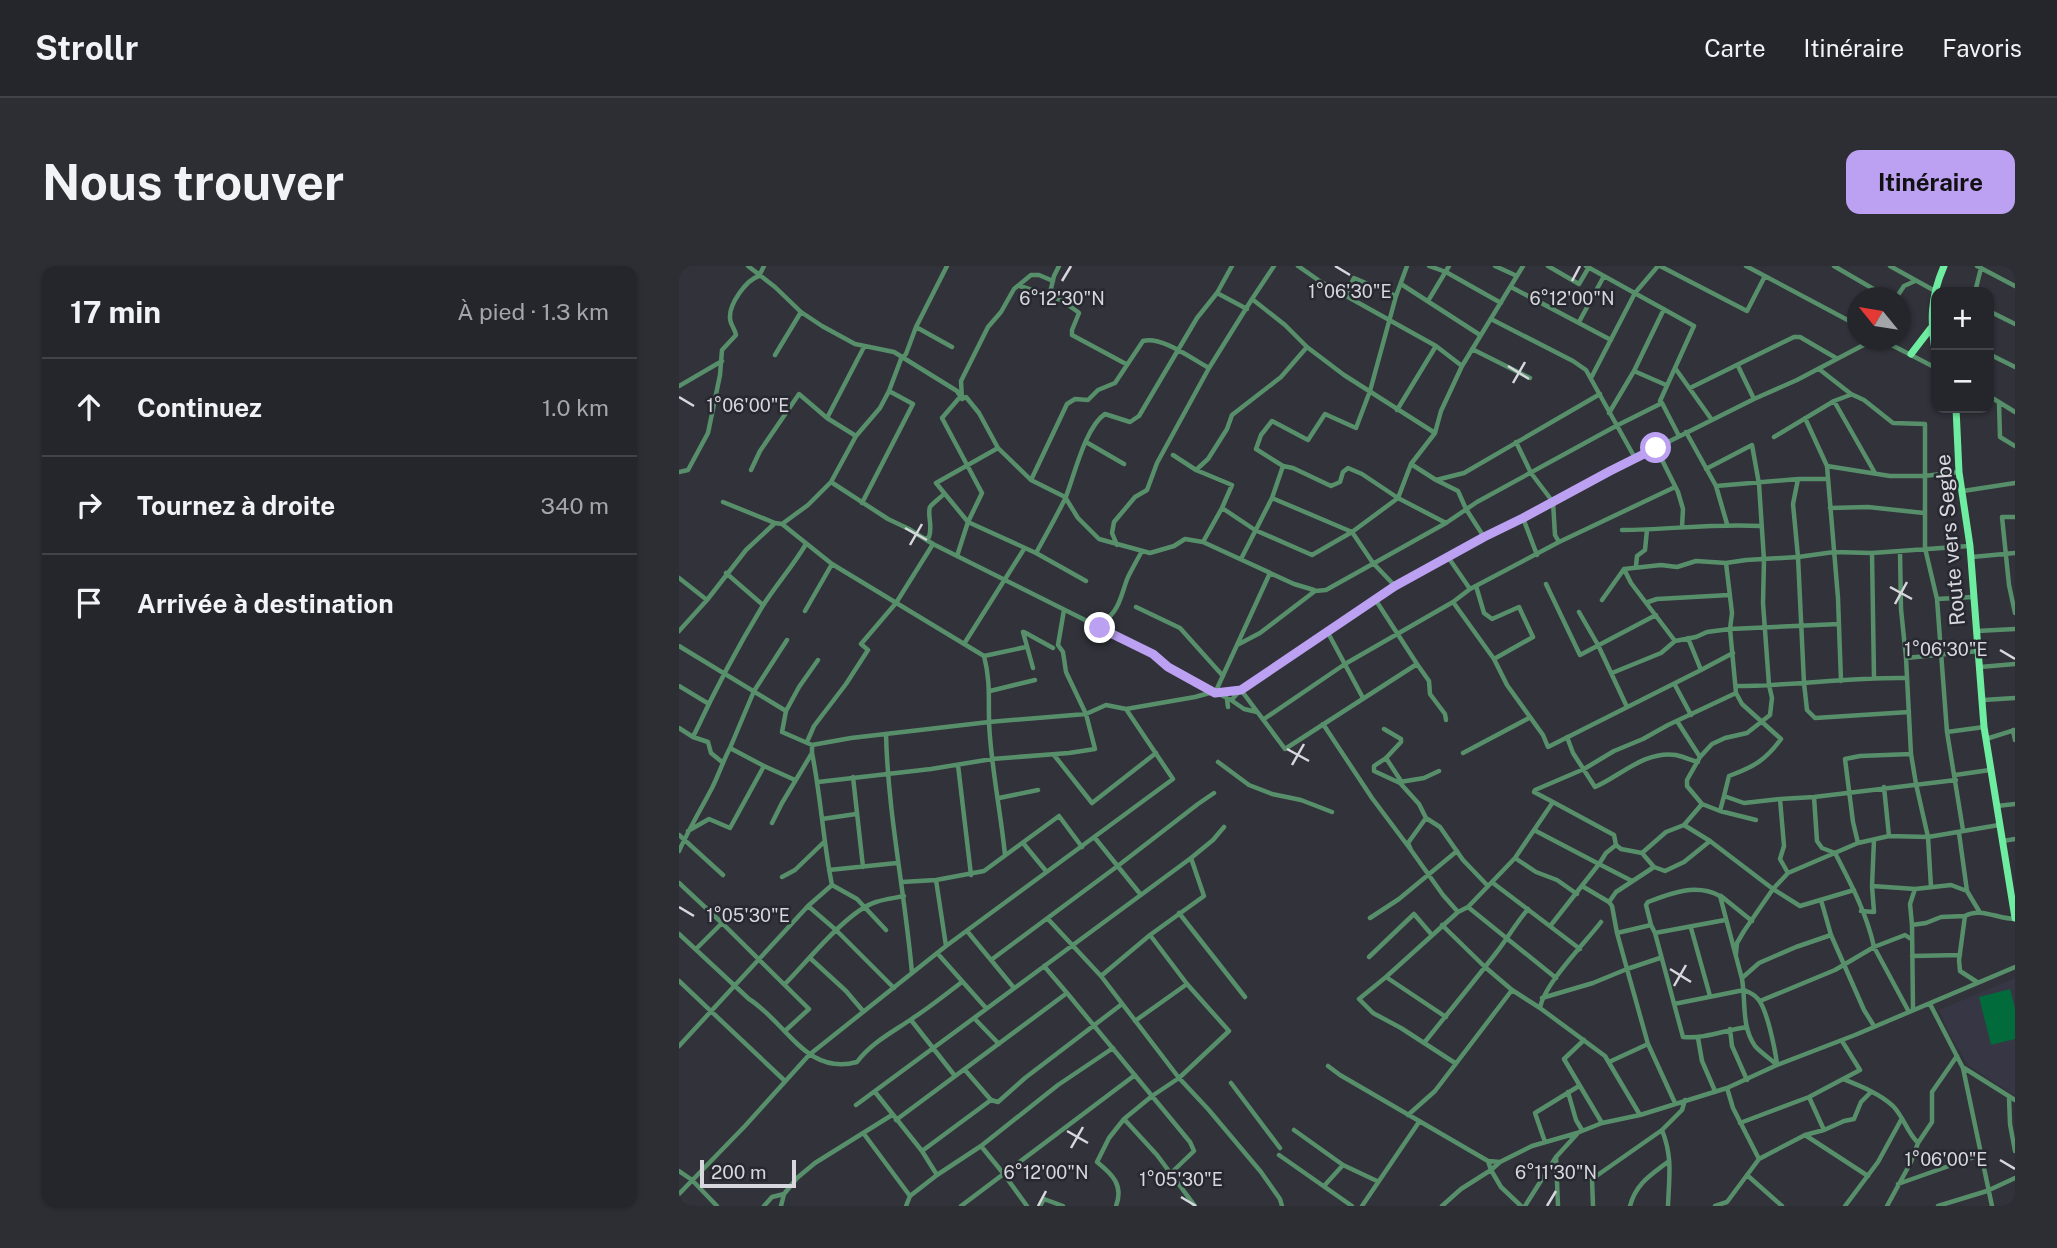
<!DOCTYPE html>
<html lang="fr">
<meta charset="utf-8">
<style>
:root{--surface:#25262c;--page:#2d2e34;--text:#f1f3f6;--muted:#a3a5a9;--line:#424348;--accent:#bca0f2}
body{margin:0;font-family:"Public Sans",sans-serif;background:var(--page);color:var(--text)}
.controls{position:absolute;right:21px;top:21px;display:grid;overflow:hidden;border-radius:14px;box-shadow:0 2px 5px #0004}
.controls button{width:63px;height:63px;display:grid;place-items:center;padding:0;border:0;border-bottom:2px solid var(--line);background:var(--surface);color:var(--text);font:35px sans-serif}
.compass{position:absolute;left:1168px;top:21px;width:63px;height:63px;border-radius:50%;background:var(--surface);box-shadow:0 2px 5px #0004;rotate:300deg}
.scale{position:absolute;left:21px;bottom:18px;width:96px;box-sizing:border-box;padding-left:7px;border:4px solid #d7d7dd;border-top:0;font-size:19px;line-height:24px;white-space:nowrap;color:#d7d7dd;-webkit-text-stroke:5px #272830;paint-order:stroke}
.stop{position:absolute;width:21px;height:21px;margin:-16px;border:5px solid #bca0f2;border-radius:50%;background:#fff}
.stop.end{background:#bca0f2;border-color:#fff;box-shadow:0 2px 7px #0008}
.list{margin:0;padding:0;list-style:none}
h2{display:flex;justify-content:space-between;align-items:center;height:91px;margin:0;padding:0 28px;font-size:30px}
h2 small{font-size:23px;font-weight:400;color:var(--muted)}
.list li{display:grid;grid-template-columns:46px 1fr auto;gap:21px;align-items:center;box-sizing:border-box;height:98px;padding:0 28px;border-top:2px solid var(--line)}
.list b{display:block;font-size:26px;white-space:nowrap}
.list em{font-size:23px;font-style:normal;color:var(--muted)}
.icon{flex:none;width:38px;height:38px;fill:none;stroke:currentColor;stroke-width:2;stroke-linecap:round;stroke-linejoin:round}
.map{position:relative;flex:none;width:1336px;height:940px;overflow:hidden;border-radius:14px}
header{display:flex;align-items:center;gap:42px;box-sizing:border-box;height:98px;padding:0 35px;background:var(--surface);border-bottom:2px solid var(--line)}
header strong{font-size:33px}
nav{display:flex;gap:38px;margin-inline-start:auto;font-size:24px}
.intro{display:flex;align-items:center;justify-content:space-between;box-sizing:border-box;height:168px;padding:0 42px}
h1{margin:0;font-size:49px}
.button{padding:18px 32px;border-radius:14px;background:var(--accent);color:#111;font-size:24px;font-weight:700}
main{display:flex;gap:42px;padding:0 42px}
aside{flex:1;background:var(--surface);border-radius:14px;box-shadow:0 2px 5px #0004}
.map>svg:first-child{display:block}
.built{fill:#363645}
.green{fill:#026b3b}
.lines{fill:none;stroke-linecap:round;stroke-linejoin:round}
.minor{stroke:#578f6b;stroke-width:4.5}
.major{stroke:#6eeca0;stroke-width:7}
.route{stroke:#bca0f2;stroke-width:9}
.ticks{fill:none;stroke:#d7d7dd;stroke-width:2.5}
.labels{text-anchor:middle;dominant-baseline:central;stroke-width:5;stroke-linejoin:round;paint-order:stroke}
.street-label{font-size:21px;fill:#d7d7dd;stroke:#272830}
.ticks-label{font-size:18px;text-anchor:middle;fill:#d7d7dd;stroke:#272830;stroke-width:5;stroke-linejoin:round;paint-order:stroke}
</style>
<header>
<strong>Strollr</strong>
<nav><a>Carte</a><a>Itinéraire</a><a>Favoris</a></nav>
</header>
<div class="intro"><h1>Nous trouver</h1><a class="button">Itinéraire</a></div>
<main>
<aside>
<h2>17 min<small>À pied · 1.3 km</small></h2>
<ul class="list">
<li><svg class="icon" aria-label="ahead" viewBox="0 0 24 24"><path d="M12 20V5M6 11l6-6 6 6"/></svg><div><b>Continuez</b></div><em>1.0 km</em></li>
<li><svg class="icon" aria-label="right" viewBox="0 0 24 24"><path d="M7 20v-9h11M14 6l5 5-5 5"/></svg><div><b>Tournez à droite</b></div><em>340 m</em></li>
<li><svg class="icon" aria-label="arrive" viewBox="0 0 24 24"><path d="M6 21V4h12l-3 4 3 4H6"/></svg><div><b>Arrivée à destination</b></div></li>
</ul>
</aside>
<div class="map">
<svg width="1336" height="940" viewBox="0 0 1336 940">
<rect width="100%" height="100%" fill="#31323a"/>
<!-- built -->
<path class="built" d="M1336 712V830L1289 799 1270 767 1260 744Z"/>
<!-- green -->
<path class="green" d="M1331 723 1336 742V773L1312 779 1300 731Z"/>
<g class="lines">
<!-- minor -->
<path class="minor" d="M69 0 96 21 122 46 143 60 176 78 215 86 278 125 283 133 287 131 300 147 319 182 352 214 386 231 399 252 420 273 471 287 495 280 506 273 524 276 543 242 553 219 517 204 494 189
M619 0 642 16 757 80
M728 0 717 30 691 125 677 162 646 148 629 174 593 155 582 169 577 183 604 200 614 202 652 220 661 216 664 206 669 202 683 208 719 232 767 257
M750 0 767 6 822 37
M816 0 838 10
M869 0 900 18 910 1
M907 0 1015 60 981 135 983 137 1000 170
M981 0 1068 45 1086 10
M1067 0 1178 59
M1155 0 1210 32
M1211 0 1256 25
M1298 0 1336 20
M722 18 801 69
M341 20 382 34 399 46 400 47 393 64V69L447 98
M832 21 932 74
M1296 26 1302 2
M538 27 568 43
M667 28 675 12 717 30
M370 31 375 10 380 0
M1217 32 1225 20 1236 15
M749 35 770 0
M1310 45 1336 58
M812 53 894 95 907 104 956 192
M900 56 925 10
M237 61 273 81
M1203 74 1257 102
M628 81 665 109 756 167
M793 83 851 112
M1310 88 1336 101
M96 89 122 46
M1059 100 1075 133
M996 102 1033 154
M1140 103 1172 128 1185 134 1214 157 1246 158V282L1258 333 1268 466 1284 564
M955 105 987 119
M912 112 956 27 979 0
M0 120 43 95
M1011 122 1115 71H1121L1157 92
M1310 130 1336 146
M1155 135 1196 207
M1320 137 1321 171 1336 180
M718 144 757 80 783 100
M930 147 955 105 985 43
M148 152 185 81
M1126 152 1148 200 1159 332 1162 415
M1007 166 1037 220 1048 258
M1095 171 1155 135 1171 129
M407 176 445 198
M837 176 852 207 874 236 876 269 880 276
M319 182 257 217 289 256 357 287 407 315
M977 182 999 226 1004 243 1003 261
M732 198 757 214 779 225 787 243 805 271
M604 200 593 232 673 266 694 297 716 320
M1148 200 1211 210H1245L1280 206
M1027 203 1073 179 1080 218 1085 294 1084 337 1090 419 1093 432 1091 449 1068 467 1046 472 1033 478 1021 491 1008 514V520L1023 538 1041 545 1077 554
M72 204 81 185 120 128 148 152 177 170
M517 204 529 193 548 163 553 149 602 111 628 81 606 59 573 33 595 0
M0 206 9 204 29 167 41 109 43 84 57 69C56 63 51 58 51 52 50 38 67 14 80 10L85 0
M1119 213 1114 238 1119 291 1125 417 1128 444 1136 452 1230 446
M352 214 388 138 396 133 409 134 419 124 436 117 464 75C483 70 513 93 530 102
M757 214 785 207 921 128
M152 216 209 253 230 263 254 278 474 388 489 401 546 431
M1037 220 1119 213H1148
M1284 225 1336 217
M44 236 96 257
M183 237 234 138 210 125
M543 242 576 264 633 289 673 266 719 232 732 198 756 167 762 145 783 100 844 0
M1151 242 1189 241 1245 247
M1336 251H1323L1330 319 1336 347
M844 252 858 289
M103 258 153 298 305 390C313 420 308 442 311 471 314 510 322 549 326 589
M943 264C989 264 1035 257 1081 260
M246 273 250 271C254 260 248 248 251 241 254 237 261 232 265 228
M524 276 615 318 635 324
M438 279 433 267 435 256 456 231 468 224 478 197 530 102 573 33
M1221 285 1222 343 1227 392 1232 488 1237 518 1249 571 1252 621
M357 287C367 269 377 251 386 233 395 211 406 161 426 148L451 156 460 150 518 52 538 27 553 0
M1193 287 1195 412
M278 290 289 256 303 227 263 152 281 131 283 133 282 115 309 61 322 46 335 23 352 9H360L374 15
M1293 291 1336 287
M562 293 593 232
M957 300 958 290 966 284 968 264
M945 303 952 317 996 375
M47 307 84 339
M0 312 28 334
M867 318 901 389 977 349
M797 320 805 347 813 353 840 341 854 371 815 393
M791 323 880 276 996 221
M696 333 738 398 750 415 751 428 766 448 767 454
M1258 333 1294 331
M923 334 945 303 982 299 998 301 1017 295 1047 297 1067 294 1119 291 1155 286 1193 287 1290 280
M774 336 815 393 828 419 864 469 869 481 1022 404
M969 336 978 333 1050 329
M457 341 501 362 544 410
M126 345 153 298
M900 346 919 379 948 441
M411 354 424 356C441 345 442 328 449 311 453 303 458 294 463 285
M0 365 28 334 67 284 96 257 103 258 129 239 152 216 177 170 201 142 210 125 222 93 227 88 237 61 268 0
M648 365 684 432
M1298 365 1336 363
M344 366 354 402
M345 366 374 382
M1009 372 1022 404 1054 387
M285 378 345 283
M560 378 581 367 636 325 647 324 767 257 798 236 937 160 983 137
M0 380 107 445 103 466 133 479 172 472 310 456 407 448 427 439 447 443 516 431 534 426
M305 390 347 381
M1227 392 1299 385
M1301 401 1336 398
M933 407 982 387 996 375 1017 371 1028 366 1051 363 1160 358
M996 419 1012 449
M0 420 30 438
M1057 420C1114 420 1170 411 1227 412
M562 424 606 483 738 398
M546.5 429a4.5 4.5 0 1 1 9 0a4.5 4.5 0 1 1-9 0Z
M311 425 356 414
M536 427 591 307
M555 431 562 424C623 385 680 340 743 305L931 205 1075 133 1118 114 1194 74
M548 433 549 441
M552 434 565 443 578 446
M1304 434 1336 432
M107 445 120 421 139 394
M585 453 666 398 774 336 791 323 769 291
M998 455 1021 491
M644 458 693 532 732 584
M0 462 14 471 29 476 32 487 43 496
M705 463 722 473V476L707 492 695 500V505L721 517 740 538 747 552 761 561 784 594 809 620
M1334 464 1336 474
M1268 466 1305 461
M207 468C209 549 226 627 233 707
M14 471C35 426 58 382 83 341 97 319 114 300 127 278
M888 471 894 487 916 521C941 510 967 484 997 489 1005 491 1012 494 1019 496
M1307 473 1336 464
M128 476 135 460 167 418 189 384 182 378 217 337 254 278
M51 482 75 425 108 374
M784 487 850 452
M375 489 413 537 477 487
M707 492 722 515
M539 496 570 519 593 528 622 534 653 546
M279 499 292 609
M1276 509 1311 504
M174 511 184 601
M139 516 252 503 313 493 390 487 416 483 407 448 387 406 384 386 379 379 385 344
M721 516 745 512 760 505
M1205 521 1210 570
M1045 530 1050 510C1074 501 1086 495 1102 473L1063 438 1057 427 1051 363 1053 347 1047 297
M1135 531 1138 575 1143 582 1156 587C1171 616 1188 648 1195 681L1230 746
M320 532 359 524
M874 536 935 569 937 579
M1318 540 1336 538
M1041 545 1045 530 1065 537 1101 533
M747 552 729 577 732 584 764 629 779 646
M143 553 177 548
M93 557 103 537 133 487V479
M1005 559 1031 575
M855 564 920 598 927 587 937 579 942 583 963 587 975 601 986 605 1005 596 1031 575 1094 623 1121 640 1175 624
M9 565 30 553 51 562 85 500
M1280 567 1288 625 1300 645
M0 569 44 609
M416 572 462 629
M1324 575 1336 573
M344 577 367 605
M1179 577 1174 556 1166 493 1181 490 1232 488
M0 585C10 563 22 543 33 522 40 508 44 495 51 482L85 500 116 514
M963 587 987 566 1005 559 1023 538
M836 592 857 606 878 614 898 628
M150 604 218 597
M1109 607 1101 593 1105 580 1101 533 1135 531 1277 514
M103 611 116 604 144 577
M257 614 267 680
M223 616 257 614 305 605 380 550 403 581
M0 617 43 657
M814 617 901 683
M153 619 178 633 207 664
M1193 620 1236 623 1272 619 1288 625
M1236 623 1231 638 1233 659 1247 657 1262 651 1286 650
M1042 630 1073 655
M1142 634 1152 669 1185 744 1195 760
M930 636 937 626 975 601
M129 640 157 664 215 722
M789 641 877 712
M1182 645 1195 646 1193 620 1195 574
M500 647 566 731
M691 652 720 633 778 585
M369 653 422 710 500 812 529 843 582 906 601 933 603 940
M1046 654 976 667 972 659 967 639 969 636C992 627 1017 617 1041 630L1063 713C1067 735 1062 760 1076 780 1082 787 1092 793 1098 799
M763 659 806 701 833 724 861 742 926 790 961 849
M872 659 920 598 953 615
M1233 659 1234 744
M1012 662 1031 730
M288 665 312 694 440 599 519 538 535 527
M938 667 972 659
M976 667 1004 771C1026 773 1046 764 1068 761
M0 668 70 733C108 757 127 810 178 796 193 776 214 766 234 752 251 741 267 728 283 716
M17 683 43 657 130 743 107 764
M259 688 307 742
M1057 688 1058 677 1065 665 1094 623 1109 607 1179 577 1210 570 1249 571 1320 559
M1233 690 1281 689
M690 691 735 648 753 669
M131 692 167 725 184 745
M981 692 948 703 969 778 996 837
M312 694 335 722
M422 710 471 669 525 630 512 592
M707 711 767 751
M1063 712 1080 697 1117 681 1152 669
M0 715 106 815
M1298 716 1281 705 1280 694 1286 650C1301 641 1319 653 1336 653
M106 718C128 696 168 645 197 636 206 633 216 632 225 630
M388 727 511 876 515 885 491 908
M863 732 914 717 948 703 938 667 933 640 930 636 903 620
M1081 735 1156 704 1195 681 1226 669 1232 673
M995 738 1065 724C1070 726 1075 728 1079 733 1088 743 1096 783 1098 798
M1251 738 1284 802 1313 940
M861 742C865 718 906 677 922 656
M295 752 320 778
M232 754 276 810
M456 755 508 718
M1051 763 1053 780 1068 814
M1019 772 1023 795 1036 825
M905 774 885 793 923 857
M1163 775 1181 804 1164 813
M745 777C769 747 793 718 817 687 828 673 837 657 849 643
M0 780 129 640 153 619C144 575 142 531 133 487
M930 796 969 778
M776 797 722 762 694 747 680 733 707 711 779 646 789 641 836 592 874 536 855 526 856 524 905 503 935 485 964 473 989 459 1057 427
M649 800 661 809 809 895
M1285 802 1336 834
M286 804 312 834
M552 817 601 882
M196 826 243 885 258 909
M889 826 897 854 903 864
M1130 831 1145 864
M1330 831 1331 858 1336 885
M177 839 512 592 534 574 545 561
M729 849 756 825 833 724
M445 853 478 889 516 940
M217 854 388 727 365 700
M1061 857 1130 831 1164 813C1181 820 1200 827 1214 840 1224 850 1228 866 1239 877
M615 864 664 899 698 915
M185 868 231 930
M1126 869 1189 910
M866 876 856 847 900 820
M302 880 324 907 348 940
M243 885 312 834 319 836 346 812 443 738
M600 889 673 940
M877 891 879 940
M1080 893 1126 869 1145 864 1165 855 1175 853 1182 836 1192 826
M821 896 809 895 812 904 821 896 853 880 898 867 923 857 961 849 1048 822 1098 799 1176 769 1336 701
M812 904 822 921 842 940
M0 905 13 914 38 940
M1068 909 1103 940
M1219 918 1301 889
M645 920 664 899
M0 928 66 860 130 789 267 680 494 513 447 443
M85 940 93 931 105 928
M102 940 105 928 118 912 136 897 213 849
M227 940 231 930 258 909 302 880 379 819 434 782
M282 940 456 809
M361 940 365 933 384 940
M437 940C445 919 433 908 418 896L430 872 445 853 473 830 500 812 550 765 508 718 471 669
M683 940 740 856
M763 940 782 923 812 904
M846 940 877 891 898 868
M914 940 913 913 983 864
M951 940C957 917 972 909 990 895
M989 940C990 911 994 892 983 864L1003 844 1006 834
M1036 940 1048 936 1080 893 1054 842 1048 822
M1166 940 1199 896 1222 854
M1208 940 1232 896 1239 877 1253 856V826L1278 790
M1259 940 1308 925 1336 912"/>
<!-- major -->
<path class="major" d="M1232 88 1252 62
M1257 90C1251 56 1251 32 1265 0
M1277 142 1280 206 1291 280 1305 461 1336 652"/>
</g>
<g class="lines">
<!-- route -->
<path class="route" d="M421 362 474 388 489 401 536 427 562 424 716 320 805 271 844 252 931 205 977 182"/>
</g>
<!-- ticks -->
<path class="ticks" d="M656 0 671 9M383 15 392 0M893 15 901 0M829 100 850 113M834 117 846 96M0 131 15 140M226 262 248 274M231 279 243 258M1211 321 1233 333M1216 338 1228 316M1321 384 1336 393M608 483 630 495M613 499 625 478M0 641 15 650M991 703 1012 716M995 720 1007 699M388 865 409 877M392 882 404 861M1321 894 1336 903M502 931 517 940M359 940 367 925M868 940 877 925"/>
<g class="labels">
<!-- street labels -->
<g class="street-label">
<text transform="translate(1271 274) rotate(-95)">Route vers Segbe</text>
</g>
</g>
<g class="ticks-label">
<text x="671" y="32">1°06'30"E</text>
<text x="383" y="39">6°12'30"N</text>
<text x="893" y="39">6°12'00"N</text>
<text x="69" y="146">1°06'00"E</text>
<text x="1267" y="390">1°06'30"E</text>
<text x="69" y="656">1°05'30"E</text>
<text x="1267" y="900">1°06'00"E</text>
<text x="367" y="913">6°12'00"N</text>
<text x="877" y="913">6°11'30"N</text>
<text x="502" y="920">1°05'30"E</text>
</g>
</svg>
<div class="controls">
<button>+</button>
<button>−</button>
</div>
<svg class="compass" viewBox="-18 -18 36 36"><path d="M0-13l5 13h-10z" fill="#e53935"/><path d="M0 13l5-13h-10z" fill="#a3a5a9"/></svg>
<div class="scale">200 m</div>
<div class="stop" style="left:977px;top:182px"></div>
<div class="stop end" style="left:421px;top:362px"></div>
</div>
</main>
